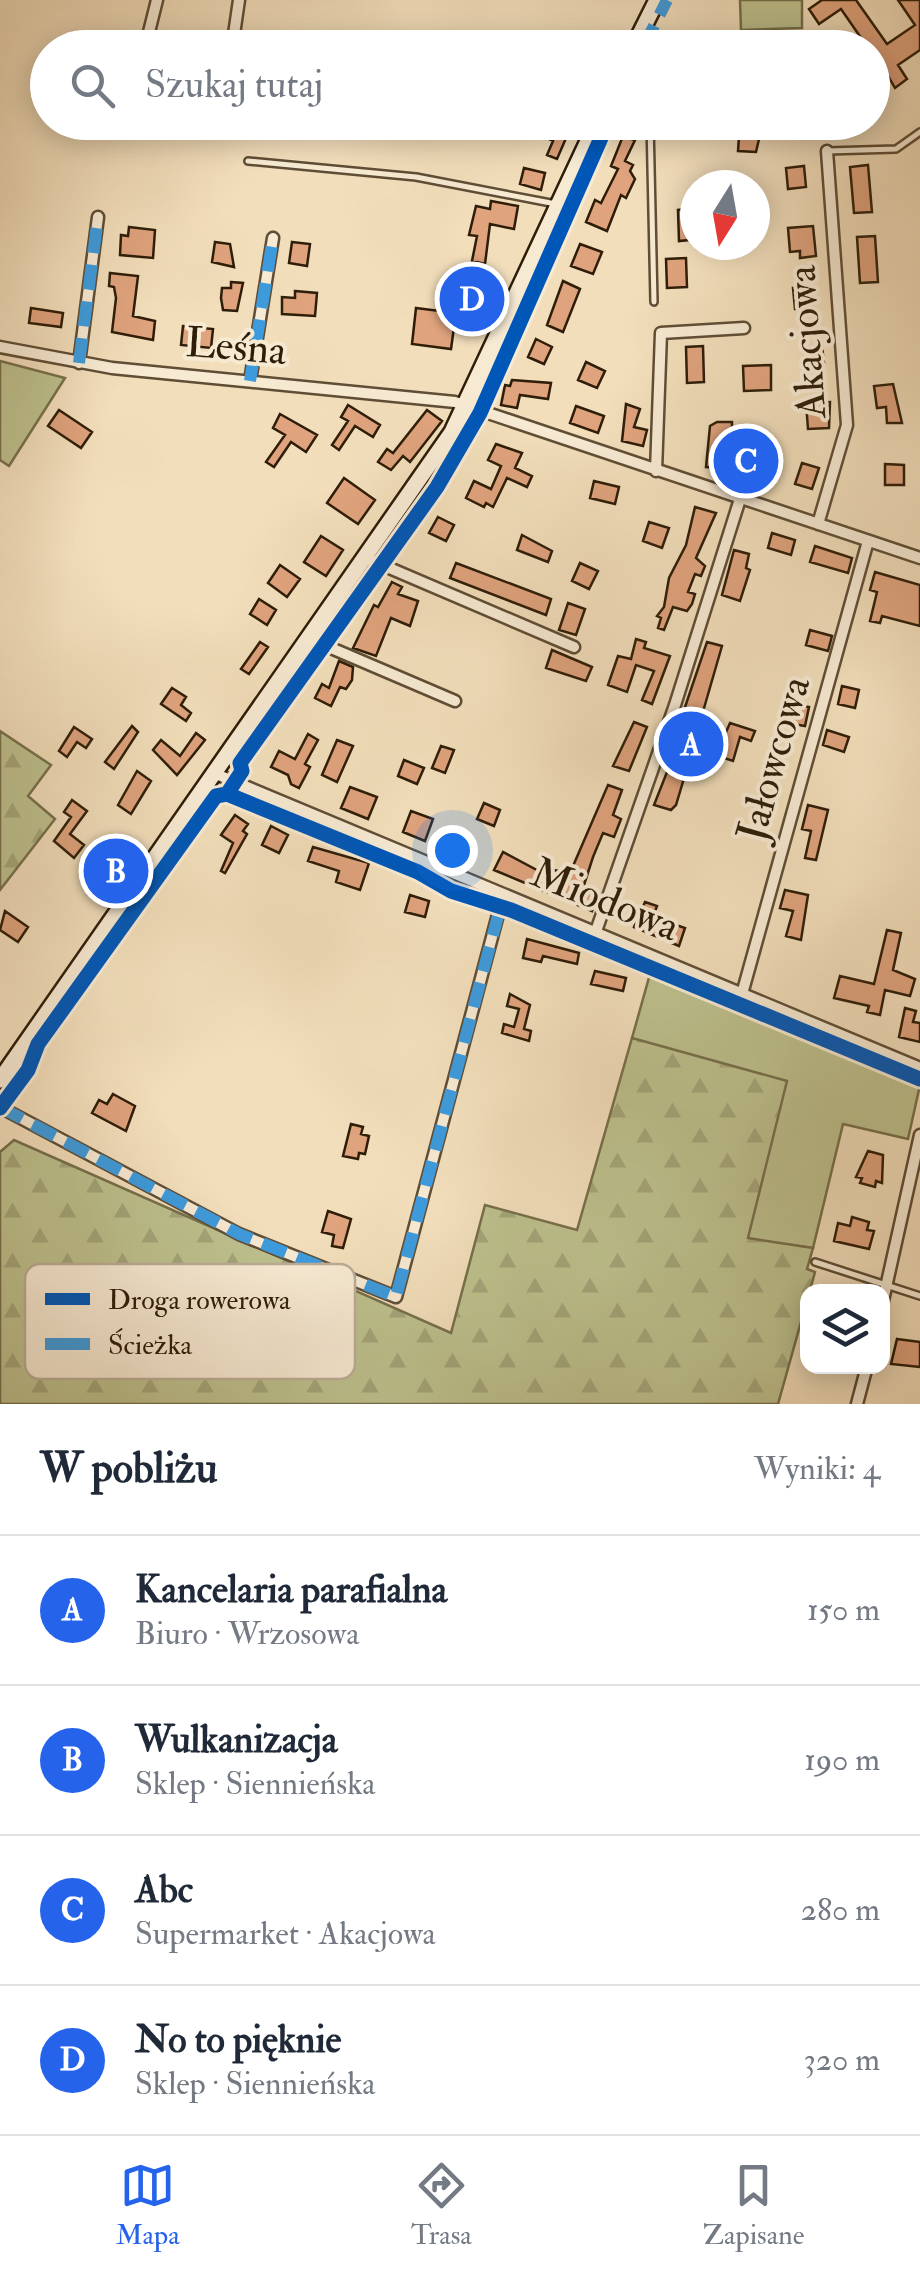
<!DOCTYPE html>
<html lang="pl">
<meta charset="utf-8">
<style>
:root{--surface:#fff;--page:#f2f2f3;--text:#1f2937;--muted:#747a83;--line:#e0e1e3;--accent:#2563eb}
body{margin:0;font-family:"IM FELL Double Pica",serif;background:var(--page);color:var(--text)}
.controls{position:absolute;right:30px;bottom:30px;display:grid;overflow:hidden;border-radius:20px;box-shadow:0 5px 25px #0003}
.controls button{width:90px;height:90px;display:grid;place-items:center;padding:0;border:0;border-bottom:2px solid var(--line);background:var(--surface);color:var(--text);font:50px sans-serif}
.compass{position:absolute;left:680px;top:170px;width:90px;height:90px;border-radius:50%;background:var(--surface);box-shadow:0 5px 25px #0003;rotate:191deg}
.you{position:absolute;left:452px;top:850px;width:35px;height:35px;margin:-25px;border:8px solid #fff;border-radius:50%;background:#1a73e8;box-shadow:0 0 0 15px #1a73e833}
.badge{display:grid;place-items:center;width:65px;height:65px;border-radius:50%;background:var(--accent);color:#fff;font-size:32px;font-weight:700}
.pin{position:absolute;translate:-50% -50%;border:5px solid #fff;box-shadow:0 2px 10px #0006}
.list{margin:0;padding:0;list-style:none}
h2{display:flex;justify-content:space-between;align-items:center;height:130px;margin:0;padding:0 40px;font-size:42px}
h2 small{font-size:32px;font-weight:400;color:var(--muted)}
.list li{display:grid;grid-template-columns:65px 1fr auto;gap:30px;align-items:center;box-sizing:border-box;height:150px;padding:0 40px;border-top:2px solid var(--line)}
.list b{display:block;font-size:38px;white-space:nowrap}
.list p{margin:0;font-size:32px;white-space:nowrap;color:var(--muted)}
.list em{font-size:32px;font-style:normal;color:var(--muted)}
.icon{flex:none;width:55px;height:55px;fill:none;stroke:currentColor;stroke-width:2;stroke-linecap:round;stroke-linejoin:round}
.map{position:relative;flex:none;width:920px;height:1404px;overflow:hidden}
.search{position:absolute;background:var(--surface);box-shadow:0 5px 25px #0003;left:30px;right:30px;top:30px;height:110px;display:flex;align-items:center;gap:25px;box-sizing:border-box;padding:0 35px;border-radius:55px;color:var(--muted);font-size:38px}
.sheet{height:730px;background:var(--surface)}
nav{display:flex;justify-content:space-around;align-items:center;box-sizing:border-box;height:140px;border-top:2px solid var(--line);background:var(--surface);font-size:28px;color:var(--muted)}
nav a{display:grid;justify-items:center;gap:5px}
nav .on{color:var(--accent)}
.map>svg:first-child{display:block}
.green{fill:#bdc18e;stroke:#766f4b;stroke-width:2.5}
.forest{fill:url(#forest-firs);stroke:#766f4b;stroke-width:2.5}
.building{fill:#dfa37d;stroke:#2e1d08;stroke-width:2.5}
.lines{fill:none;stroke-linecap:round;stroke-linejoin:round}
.service-casing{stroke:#5f4d35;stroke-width:10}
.minor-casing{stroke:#5f4d35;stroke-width:15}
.secondary-casing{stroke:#2e1d08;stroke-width:20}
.service{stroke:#f7ead3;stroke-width:5}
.minor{stroke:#f7ead3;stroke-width:10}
.secondary{stroke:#f7ead3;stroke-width:15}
.quiet{stroke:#3d9bdd;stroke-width:12;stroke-dasharray:25 12;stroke-linecap:butt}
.cycleway-casing{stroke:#f7ead3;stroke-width:21}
.cycleway{stroke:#0057b8;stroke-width:15}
.labels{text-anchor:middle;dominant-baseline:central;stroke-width:8;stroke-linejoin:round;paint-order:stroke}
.street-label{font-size:42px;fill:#2e1d08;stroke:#f7ead3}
.key{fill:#f7ead3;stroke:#bbac96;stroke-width:2.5}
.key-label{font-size:28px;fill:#2e1d08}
</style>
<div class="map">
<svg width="920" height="1404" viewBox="0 0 920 1404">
<defs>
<pattern id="forest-firs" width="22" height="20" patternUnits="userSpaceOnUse" patternTransform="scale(2.5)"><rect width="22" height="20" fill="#bdc18e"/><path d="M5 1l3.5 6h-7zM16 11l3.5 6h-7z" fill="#a3a579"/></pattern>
</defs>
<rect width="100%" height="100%" fill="#f2debb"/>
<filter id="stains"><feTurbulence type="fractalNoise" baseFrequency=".002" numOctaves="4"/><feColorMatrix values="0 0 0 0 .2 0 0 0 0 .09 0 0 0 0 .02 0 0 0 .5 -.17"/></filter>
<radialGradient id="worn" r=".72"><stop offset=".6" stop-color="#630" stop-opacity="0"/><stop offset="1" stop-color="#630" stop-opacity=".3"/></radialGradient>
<!-- green -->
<path class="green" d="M740 0H802V28L741 30Z
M0 361 65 378 9 466 0 460Z
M650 974 920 1085 908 1139 843 1124 813 1248 748 1239 632 1038Z"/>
<!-- forest -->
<path class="forest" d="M0 731 51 765 28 796 55 819 0 890Z
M632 1038 787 1081 748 1238 813 1248 807 1269 815 1272 778 1404H0V1152L14 1140 451 1333 485 1205 577 1230Z"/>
<!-- building -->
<path class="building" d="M822 0H856L887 44 915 25 898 0H920V50L898 65 907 79 895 88 872 48H868L841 9 819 24 809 9Z
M563 122H573L557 159 547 155 553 141 549 139Z
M740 122H763L756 152 738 151Z
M627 126 635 130 631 139 635 140 625 161 633 165 630 171 635 179 626 198 621 195 607 231 586 222 595 200 601 203 618 169 611 166Z
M868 165 872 212 854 213 850 167Z
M804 166 806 187 788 189 786 168Z
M524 168 545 173 541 190 520 184Z
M491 201 518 206 514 229 490 224 485 264 472 261 477 236 469 235 476 206 490 209Z
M688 209 689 240 679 241 678 210Z
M813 226 816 256 800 258V251L790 252 788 228Z
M129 227 155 230 153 258 120 255 121 235 128 236Z
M875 236 878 282 860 283 857 237Z
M215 242 230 244 234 267 212 262Z
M292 242 310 244 307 266 289 263Z
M580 244 602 252 593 274 571 266Z
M686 258 687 287 667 288 666 259Z
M110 273 138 276 133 316 155 321 153 340 112 332 116 298 114 287 109 286Z
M563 281 580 289 563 332 547 325Z
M231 282 243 283 237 311 223 310 221 298 222 288H231Z
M812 287 813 308 795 309 793 288Z
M295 291 317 293 315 316 282 314V297L295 298Z
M31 308 63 313 61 327 29 323Z
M416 308 456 313 451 349 412 344Z
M183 326 213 329 211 348 181 345Z
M536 339 552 347 544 364 528 357Z
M703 346 704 382 687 383 686 347Z
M822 346 824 363 806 365 804 348Z
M586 362 605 371 597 388 578 380Z
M771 365V390L744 391 743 366Z
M512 380 551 383 548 399 520 395 517 408 501 405 505 385 510 386Z
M893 384 902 423H887L886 407 877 408 874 386Z
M830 402 829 428 808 429 806 403Z
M626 404 640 409 634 427 647 430 643 446 622 441Z
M348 405 380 425 373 437 355 426 339 450 332 445 348 421 341 417Z
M576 406 604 416 598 433 570 423Z
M59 410 92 432 81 448 48 426Z
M427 410 442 421 410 462 403 456 391 470 378 462 387 449 393 453Z
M280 414 317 435 306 452 291 442 274 467 266 462 285 435 273 428Z
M717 422H732V449L778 452 776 472 706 467 710 426Z
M496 444 522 453 515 468 532 476 527 487 507 478 493 507 486 503 484 507 466 498 474 481 491 489 501 466 488 460Z
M802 463 819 468 812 489 795 484Z
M885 464 904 465V485H885Z
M344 478 375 500 358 524 327 503Z
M594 481 619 487 615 504 590 498Z
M695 507 716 513 696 558 705 566 701 576 695 574 688 592 695 594 692 604 687 611 673 607 664 630 658 628 661 618 657 616 664 607 669 578 686 545Z
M438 517 454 525 446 541 429 533Z
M649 522 669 528 662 548 643 541Z
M772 533 795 540 791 555 768 548Z
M522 535 552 551 548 562 517 550Z
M321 536 343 550 326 576 304 562Z
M815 546 852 558 848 573 810 562Z
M734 550 749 554 746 568 750 570 740 601 722 595Z
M456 563 551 599 546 615 450 578Z
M580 563 598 571 589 589 572 581Z
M280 565 300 579 287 597 268 583Z
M875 572 920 585V626L882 616 880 623 870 621 877 592 870 590Z
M392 582 402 587 398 594 418 601 410 626 391 618 376 656 353 648 374 605 378 607Z
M259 599 276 610 267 625 250 614Z
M568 603 585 609 576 635 559 630Z
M810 630 832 636 828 651 806 645Z
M636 639 646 642 644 648 670 656 652 704 642 700 654 671 636 665 627 692 608 685 618 656 631 659Z
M260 642 268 647 249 674 241 669Z
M707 642 722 646 702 715 684 710Z
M552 650 592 667 586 681 546 668Z
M339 661 353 667 352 680 346 689 340 687 331 706 315 698 322 684 329 688Z
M842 686 859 690 855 708 838 704Z
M172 688 186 697 181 705 191 713 186 721 161 704Z
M791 704 809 707 805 726 787 723Z
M634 722 647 727 629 771 613 766Z
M730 723 755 731 751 741 740 737 733 761 693 748 676 805 671 810 654 805 684 729 722 741Z
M132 726 138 732 114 769 105 762Z
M74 727 92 739 86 748 77 742 67 757 59 751Z
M827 730 849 737 844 752 823 745Z
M196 733 205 740 177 775 153 750 161 740 180 756Z
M308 734 318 740 305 764 310 767 299 788 291 784 288 775 271 767 279 751 295 759Z
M337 740 353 746 337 782 322 775Z
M441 746 454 750 445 773 432 768Z
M404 760 424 768 417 784 398 776Z
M137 771 151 781 131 814 118 805Z
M608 785 622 790 613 815 621 819 614 837 603 833 593 857 583 888 599 893 592 911 494 870 503 852 550 877 553 870 570 873Z
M350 787 377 797 368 819 341 808Z
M72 800 87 811 70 834 84 845 74 858 54 841 71 817 64 812Z
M484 803 500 810 494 826 477 819Z
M808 805 828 810 816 860 805 858 811 831 802 829Z
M411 811 433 819 425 841 403 832Z
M235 815 248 824 243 831 247 834 225 873 221 871 233 843 221 835Z
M271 826 288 835 279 853 262 845Z
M313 847 369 863 360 890 336 882 339 871 308 861Z
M104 853 124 867 116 878 96 864Z
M785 890 808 895 801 940 786 936 793 911 780 908Z
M410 895 429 901 425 917 405 912Z
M645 902 657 906 653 917 685 928 679 946 634 927Z
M5 911 28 927 18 942 0 930Z
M887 930 901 933 893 970 915 979 910 996 885 990 880 1015 867 1012 869 1006 834 998 840 976 874 984Z
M527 939 579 953 577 964 543 956 541 962 523 958Z
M595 971 626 978 623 991 591 984Z
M510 994 530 1005 524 1029 531 1031 529 1041 502 1033 504 1024 514 1027 519 1009 507 1006Z
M905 1008 916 1011 913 1022 920 1023V1042L899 1037Z
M113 1094 135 1106 126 1131 92 1113 99 1100 107 1104Z
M351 1124 363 1127 361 1134 369 1136 365 1154 359 1153 358 1159 343 1156Z
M868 1151 883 1155 882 1183 876 1181 875 1187 860 1183 862 1178 856 1177Z
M328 1211 351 1219 343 1248 332 1246 334 1235 322 1232Z
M852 1217 869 1222 867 1230 874 1231 869 1249 834 1241 838 1223 850 1226Z
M897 1339 920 1342V1367L891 1364Z"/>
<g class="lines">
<!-- service casing -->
<g class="service-casing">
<path id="service" d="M650 122 654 302
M827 151 896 149 920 132
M248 161 416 177 556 204
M815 1262 920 1296"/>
</g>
<!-- minor casing -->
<g class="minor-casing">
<path id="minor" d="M145 48 157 0
M232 48 239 0
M223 123V122
M0 347 112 368 455 402 920 558
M79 363 98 217
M250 381 273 238
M656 471 661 333 744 328
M818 524 847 425 827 151
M366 558 574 647
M310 639 455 701
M216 774 920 1068
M595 934 675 705 740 499
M742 994 868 541
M0 1107 239 1234 396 1297 503 896
M882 1305 920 1135
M857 1404 867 1366"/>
</g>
<!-- secondary casing -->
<g class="secondary-casing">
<path id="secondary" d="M633 48 657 0
M0 1080 452 432 597 122"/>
</g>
<!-- service -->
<use href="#service" class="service"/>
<!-- minor -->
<use href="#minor" class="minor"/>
<!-- secondary -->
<use href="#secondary" class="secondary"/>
<!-- quiet -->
<path class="quiet" d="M643 48 667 0
M79 363 98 217
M250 381 273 238
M0 1107 239 1234 396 1297 502 901"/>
<!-- cycleway casing -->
<g class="cycleway-casing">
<path id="cycleway" d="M227 794 418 872 451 891 511 910 920 1079
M0 1108 28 1070 38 1044 216 796 227 794 242 771 240 763 437 487 480 413 608 122"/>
</g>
<!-- cycleway -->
<use href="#cycleway" class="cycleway"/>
</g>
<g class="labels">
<!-- street labels -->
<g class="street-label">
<text transform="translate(807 342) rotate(-94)">Akacjowa</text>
<text transform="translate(236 347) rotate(5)">Leśna</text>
<text transform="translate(774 759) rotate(-74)">Jałowcowa</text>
<text transform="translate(605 900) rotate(22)">Miodowa</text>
</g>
</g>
<!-- legend -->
<rect x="25" y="1264" width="330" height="115" rx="15" class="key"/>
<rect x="45" y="1293" width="45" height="12" fill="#0057b8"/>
<rect x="45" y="1338" width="45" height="12" fill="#3d9bdd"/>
<g class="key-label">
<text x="108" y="1309">Droga rowerowa</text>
<text x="108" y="1354">Ścieżka</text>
</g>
<rect width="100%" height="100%" filter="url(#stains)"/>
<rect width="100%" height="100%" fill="url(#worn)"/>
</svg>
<div class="controls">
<button><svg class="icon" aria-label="layers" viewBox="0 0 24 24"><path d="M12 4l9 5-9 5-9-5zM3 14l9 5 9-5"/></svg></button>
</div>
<svg class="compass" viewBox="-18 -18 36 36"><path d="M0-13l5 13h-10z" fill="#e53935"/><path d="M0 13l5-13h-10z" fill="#747a83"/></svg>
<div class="you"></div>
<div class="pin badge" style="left:691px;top:744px">A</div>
<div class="pin badge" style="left:116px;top:871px">B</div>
<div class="pin badge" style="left:746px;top:461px">C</div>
<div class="pin badge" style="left:472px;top:299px">D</div>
<div class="search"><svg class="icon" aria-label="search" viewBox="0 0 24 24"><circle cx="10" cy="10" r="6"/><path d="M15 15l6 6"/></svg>Szukaj tutaj</div>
</div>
<section class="sheet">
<h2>W pobliżu<small>Wyniki: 4</small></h2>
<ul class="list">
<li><span class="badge">A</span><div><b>Kancelaria parafialna</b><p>Biuro · Wrzosowa</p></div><em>150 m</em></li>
<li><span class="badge">B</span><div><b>Wulkanizacja</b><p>Sklep · Siennieńska</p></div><em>190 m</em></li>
<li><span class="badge">C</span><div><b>Abc</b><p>Supermarket · Akacjowa</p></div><em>280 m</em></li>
<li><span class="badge">D</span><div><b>No to pięknie</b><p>Sklep · Siennieńska</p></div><em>320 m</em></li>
</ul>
</section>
<nav>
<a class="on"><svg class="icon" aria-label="map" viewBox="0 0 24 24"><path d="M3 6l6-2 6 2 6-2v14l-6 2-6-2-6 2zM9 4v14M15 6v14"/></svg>Mapa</a>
<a><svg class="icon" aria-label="directions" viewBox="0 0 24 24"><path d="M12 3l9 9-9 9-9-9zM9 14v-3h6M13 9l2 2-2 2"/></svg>Trasa</a>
<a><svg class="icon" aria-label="saved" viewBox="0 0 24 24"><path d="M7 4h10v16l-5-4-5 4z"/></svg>Zapisane</a>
</nav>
